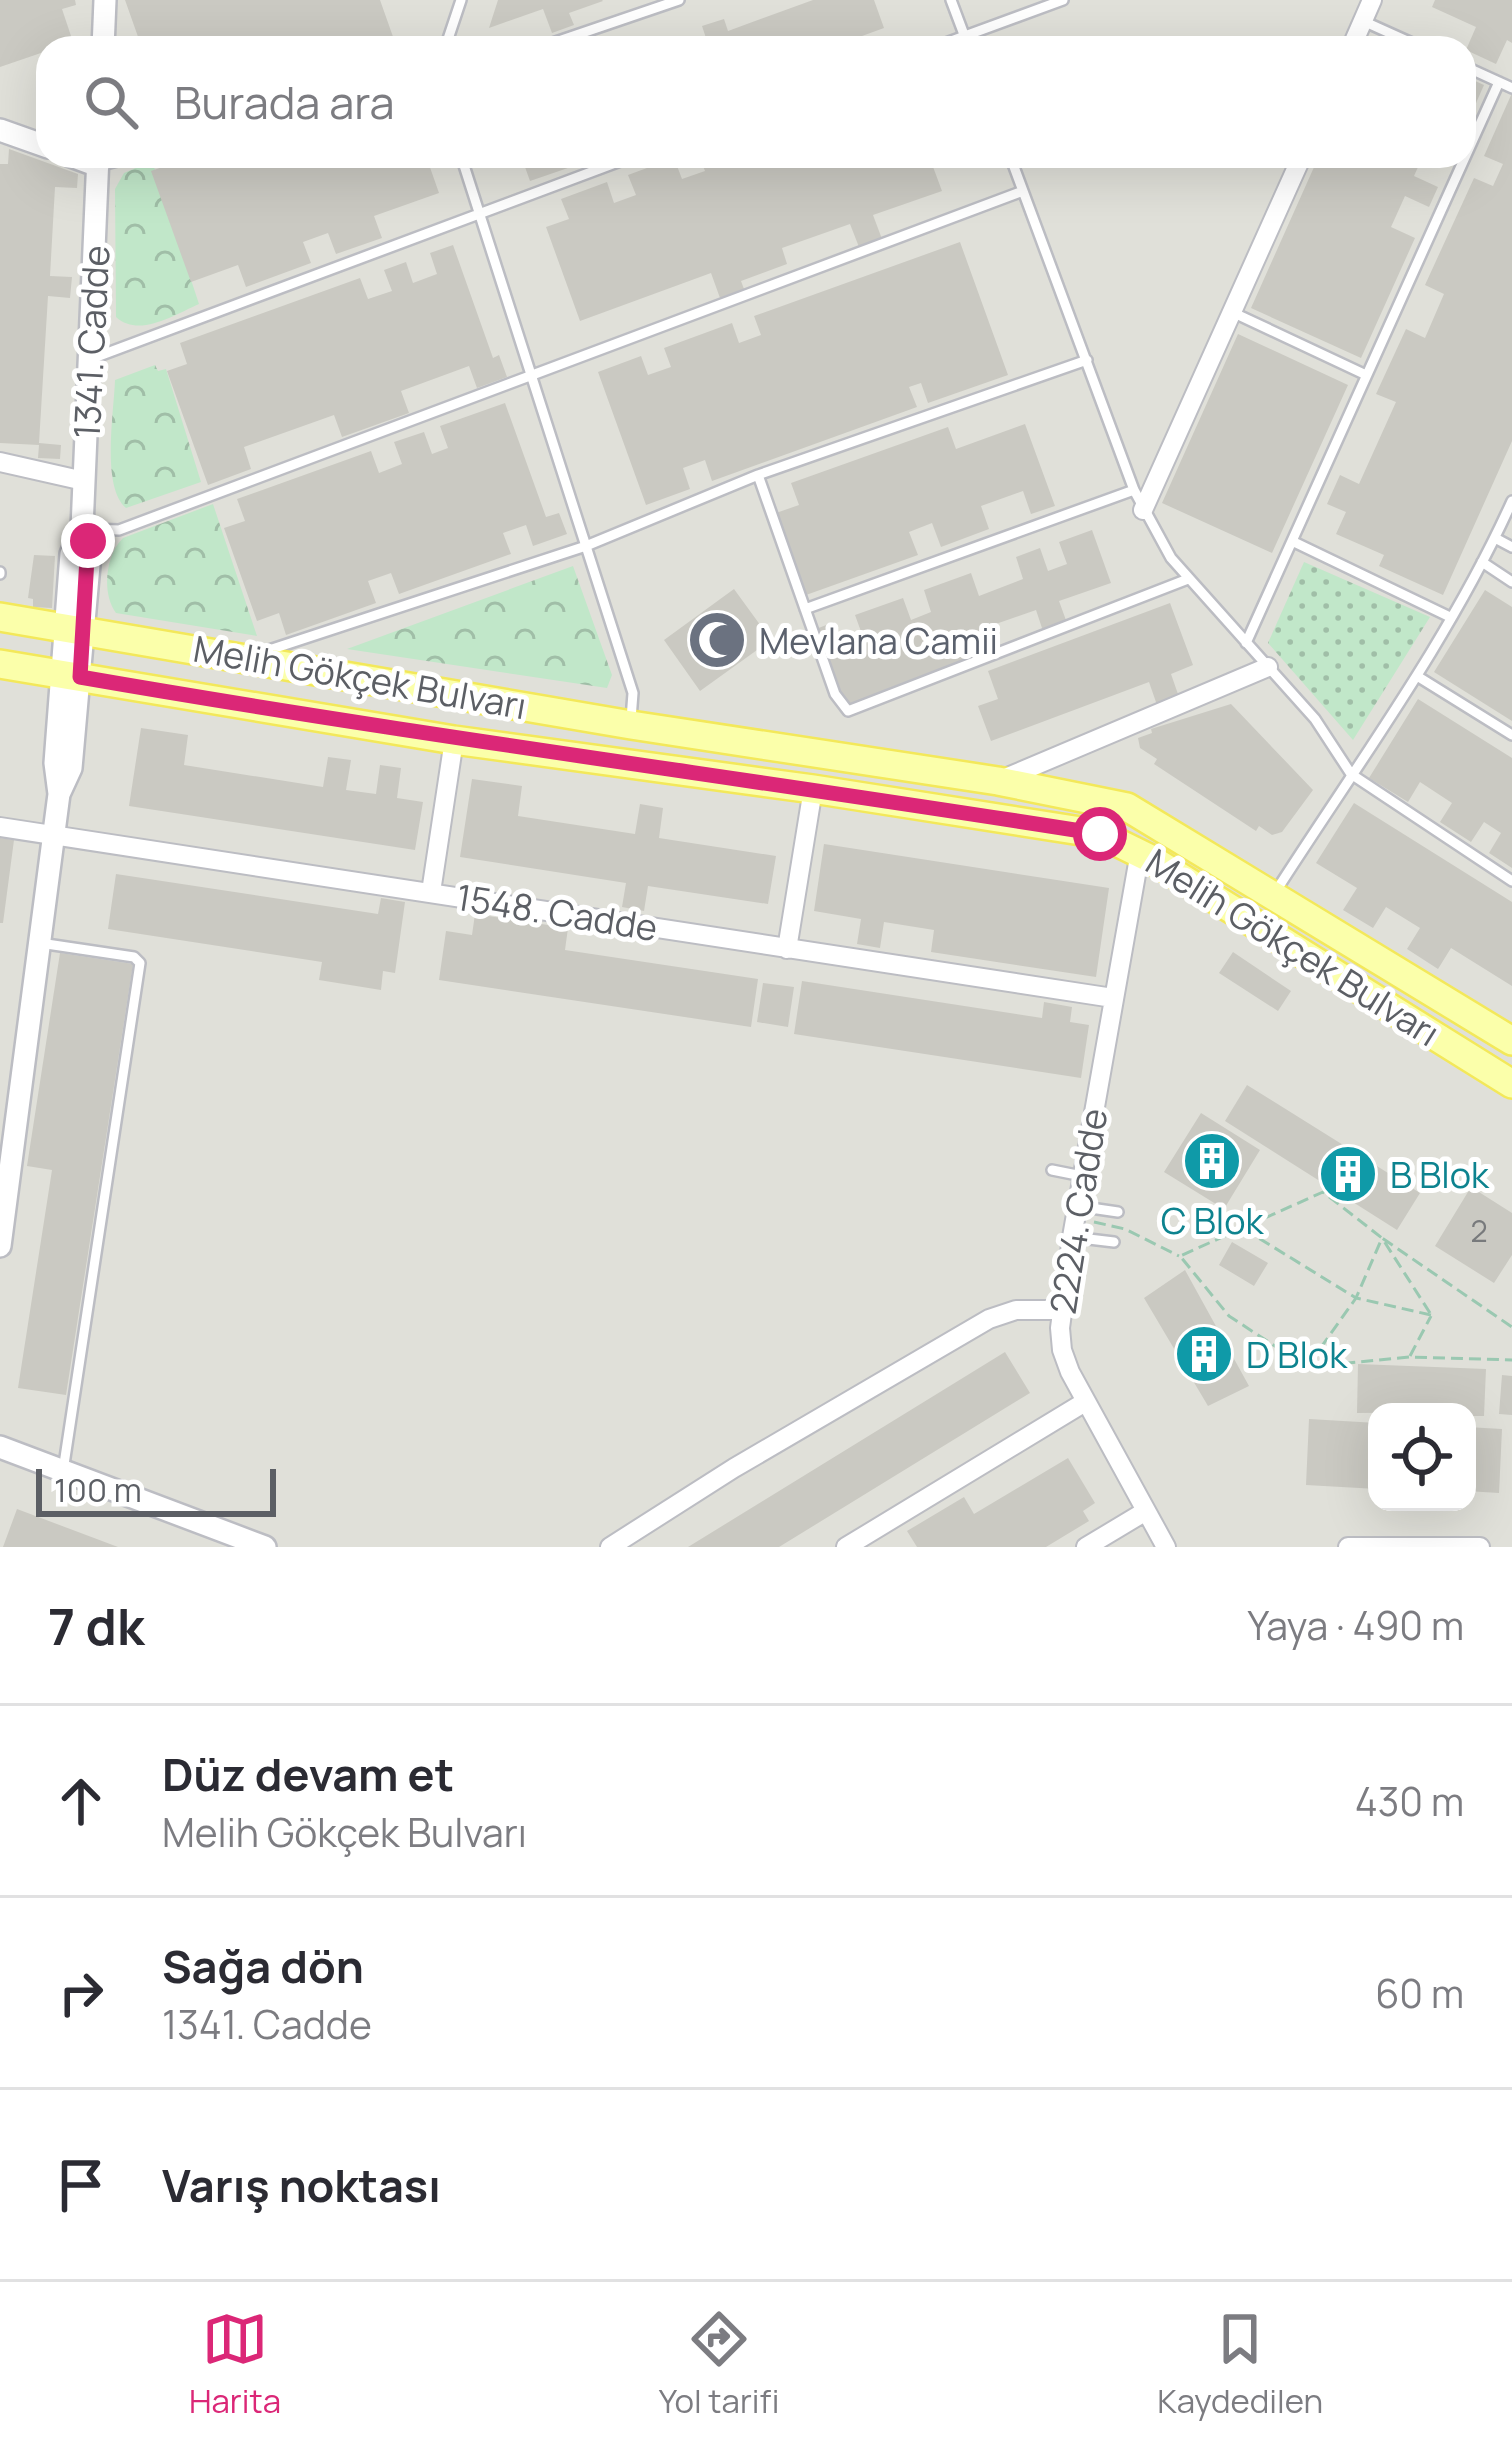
<!DOCTYPE html>
<html lang="tr">
<meta charset="utf-8">
<style>
:root{--surface:#fff;--page:#f2f2f3;--text:#2b2b33;--muted:#7c7c81;--line:#e1e1e2;--accent:#db2777}
body{margin:0;font-family:Manrope,sans-serif;background:var(--page);color:var(--text)}
.controls{position:absolute;right:36px;bottom:36px;display:grid;overflow:hidden;border-radius:24px;box-shadow:0 12px 48px #0002}
.controls button{width:108px;height:108px;display:grid;place-items:center;padding:0;border:0;border-bottom:3px solid var(--line);background:var(--surface);color:var(--text);font:60px sans-serif}
.scale{position:absolute;left:36px;bottom:30px;width:240px;box-sizing:border-box;padding-left:12px;border:6px solid #5c5f65;border-top:0;font-size:33px;line-height:42px;white-space:nowrap;color:#5c5f65;-webkit-text-stroke:9px #fff;paint-order:stroke}
.stop{position:absolute;width:36px;height:36px;margin:-27px;border:9px solid #db2777;border-radius:50%;background:#fff}
.stop.end{background:#db2777;border-color:#fff;box-shadow:0 3px 12px #0008}
.list{margin:0;padding:0;list-style:none}
h2{display:flex;justify-content:space-between;align-items:center;height:156px;margin:0;padding:0 48px;font-size:51px}
h2 small{font-size:39px;font-weight:400;color:var(--muted)}
.list li{display:grid;grid-template-columns:78px 1fr auto;gap:36px;align-items:center;box-sizing:border-box;height:192px;padding:0 48px;border-top:3px solid var(--line)}
.list b{display:block;font-size:45px;white-space:nowrap}
.list p{margin:0;font-size:39px;white-space:nowrap;color:var(--muted)}
.list em{font-size:39px;font-style:normal;color:var(--muted)}
.icon{flex:none;width:66px;height:66px;fill:none;stroke:currentColor;stroke-width:2;stroke-linecap:round;stroke-linejoin:round}
.map{position:relative;flex:none;width:1512px;height:1547px;overflow:hidden}
.search{position:absolute;background:var(--surface);box-shadow:0 12px 48px #0002;left:36px;right:36px;top:36px;height:132px;display:flex;align-items:center;gap:30px;box-sizing:border-box;padding:0 42px;border-radius:36px;color:var(--muted);font-size:45px}
.sheet{height:732px;background:var(--surface)}
nav{display:flex;justify-content:space-around;align-items:center;box-sizing:border-box;height:168px;border-top:3px solid var(--line);background:var(--surface);font-size:33px;color:var(--muted)}
nav a{display:grid;justify-items:center;gap:6px}
nav .on{color:var(--accent)}
.map>svg:first-child{display:block}
.industrial{fill:#e0e0d9;fill-rule:evenodd}
.grass{fill:url(#grass-dots)}
.park{fill:url(#park-crowns)}
.building{fill:#cac9c2}
.lines{fill:none;stroke-linecap:round;stroke-linejoin:round}
.service-casing{stroke:#bcbdc3;stroke-width:14}
.minor-casing{stroke:#bcbdc3;stroke-width:22}
.tertiary-casing{stroke:#bcbdc3;stroke-width:26}
.primary-casing{stroke:#f3e85a;stroke-width:32}
.path{stroke:#9ac8b1;stroke-width:3;stroke-dasharray:12 6;stroke-linecap:butt}
.service{stroke:#fff;stroke-width:9}
.minor{stroke:#fff;stroke-width:18}
.tertiary{stroke:#fff;stroke-width:21}
.primary{stroke:#fbffaa;stroke-width:27}
.route{stroke:#db2777;stroke-width:15}
.labels{text-anchor:middle;dominant-baseline:central;stroke-width:10;stroke-linejoin:round;paint-order:stroke}
.number-label{font-size:30px;fill:#787a7c}
.street-label{font-size:36px;fill:#5c5f65;stroke:#fff}
.worship-label{font-size:36px;fill:#5b616d;stroke:#fff;text-anchor:start}
.culture-label{font-size:36px;fill:#0d838f;stroke:#fff;text-anchor:start}
</style>
<div class="map">
<svg width="1512" height="1547" viewBox="0 0 1512 1547">
<defs>
<pattern id="grass-dots" width="8" height="8" patternUnits="userSpaceOnUse" patternTransform="scale(3)"><rect width="8" height="8" fill="#c1e7c9"/><path d="M2 2h.1M6 6h.1" fill="none" stroke="#a0bea7" stroke-width="1.8" stroke-linecap="round"/></pattern>
<pattern id="park-crowns" width="20" height="18" patternUnits="userSpaceOnUse" patternTransform="scale(3)"><rect width="20" height="18" fill="#c1e7c9"/><path d="M2 6a3 3 0 1 1 6 0M12 15a3 3 0 1 1 6 0" fill="none" stroke="#a0bea7"/></pattern>
</defs>
<rect width="100%" height="100%" fill="#efefe5"/>
<!-- industrial -->
<path class="industrial" d="M0 0H1512V1547H0ZM48 48H1464V156H48ZM1377 1412H1467V1502H1377Z"/>
<!-- grass -->
<path class="grass" d="M1304 562 1430 617 1353 740 1268 643Z"/>
<!-- park -->
<path class="park" d="M152 161 199 304C174 315 139 338 116 317L115 189 124 173Z
M155 365 158 371 166 369 201 482 126 508C101 487 114 412 115 380Z
M213 504 257 636 116 613C101 593 106 554 123 538Z
M573 566 612 675 607 688 347 649Z"/>
<!-- building -->
<path class="building" d="M0 0H75L76 5 62 9 73 42 0 67Z
M125 0H380L397 48H368L364 36 344 43 346 48H142Z
M498 0H602L603 1 569 13 574 25 552 33 543 9 489 28Z
M813 0H874L884 28 829 48H681L706 38 702 26 724 19 728 31Z
M1435 0H1512V43L1507 40 1496 64 1466 50 1476 27 1432 7Z
M1464 76 1484 85 1469 119 1464 117Z
M1512 93V441L1443 595 1379 566 1384 555 1336 534 1346 512 1327 504 1340 475 1359 484 1396 402 1376 394 1406 329 1425 338 1444 294 1425 285 1474 178 1493 186 1503 164 1484 156Z
M9 149 78 174 77 188 55 187 50 276 72 277 70 298 48 296 39 443 61 445 60 459 38 458 39 445 0 443V164H8Z
M194 156H426L439 193 374 216 382 238 336 254 328 233 303 242 311 263 246 287 238 265 191 282 151 171Z
M521 156H599L600 157 530 181Z
M699 156H929L942 191 873 215 882 239 859 247 850 224 782 248 787 264 741 281 744 289 720 298 711 273 580 321 546 227 569 219 561 199 607 182 614 203 636 195 628 175 674 158 682 179 705 171Z
M1319 156 1341 165 1345 156H1423L1414 176 1438 187 1429 207 1405 196 1391 227 1415 238 1361 358 1251 308Z
M960 242 1008 375 928 403 921 383 909 387 917 407 712 481 705 460 683 468 690 489 646 505 598 372 641 356 648 375 671 367 664 348 732 323 739 343 761 335 754 316Z
M453 245 493 358 499 355 507 377 477 388 469 366 401 391 409 413 342 437 334 415 244 447 251 469 208 485 167 371 187 364 180 343 360 278 368 299 392 291 384 270 406 262 413 283 437 274 430 253Z
M1238 334 1348 385 1272 553 1162 503Z
M505 403 546 517 559 513 567 534 533 546 526 525 503 533 511 554 399 594 391 573 368 581 376 603 286 635 279 613 257 621 224 528 245 521 237 499 371 451 379 473 402 464 394 442 424 432 432 454 448 448 440 426Z
M1025 424 1055 506 1031 514 1023 491 981 506 989 529 941 547 932 523 909 532 918 555 806 595 776 513 799 505 791 483 948 427 956 449Z
M1092 530 1111 583 1059 601 1067 623 1043 631 1036 610 990 626 999 651 844 707 816 629 834 622 842 645 863 637 855 615 903 598 911 620 931 612 924 590 971 573 979 596 1023 579 1016 557 1040 548 1048 571 1067 564 1059 542Z
M34 555 55 556 52 608 33 607V599L28 598Z
M734 589 771 640 700 691 664 640Z
M1485 590 1512 607V721L1434 672Z
M1170 603 1193 665 1171 674 1179 697 1157 705 1149 682 991 741 978 706 998 699 988 671Z
M1418 699 1512 758V868L1489 853 1501 833 1484 822 1471 842 1440 822 1452 803 1420 782 1408 802 1369 778Z
M1231 704 1313 790 1282 832 1272 835 1259 826 1256 831 1154 764 1157 759 1140 748 1138 738 1152 733 1151 729Z
M141 728 188 735 184 765 323 787 328 757 351 760 346 790 376 794 380 765 401 768 397 798 423 802 415 850 129 806Z
M472 779 522 786 518 816 635 834 640 804 663 808 659 838 776 856 768 904 648 886 644 911 622 907 626 883 460 857Z
M1354 803 1512 902V986L1451 948 1438 969 1407 949 1420 928 1386 907 1373 928 1343 910 1357 888 1316 863Z
M0 838 14 840 3 923H0Z
M824 844 1109 888 1096 977 931 952 934 930 884 922 880 948 857 944 861 919 814 911Z
M116 874 378 914 381 898 405 902 395 973 383 971 381 990 319 980 322 962 108 929Z
M475 914 568 928 565 950 758 979 751 1027 439 980 446 931 472 935Z
M1233 952 1291 991 1278 1011 1219 973Z
M60 953 133 964 66 1395 18 1388 52 1170 27 1166Z
M802 981 1042 1018 1044 1002 1072 1007 1070 1022 1089 1025 1081 1078 794 1034Z
M763 983 794 987 788 1027 757 1022Z
M1247 1085 1420 1193 1397 1230 1225 1121Z
M1201 1113 1260 1150 1224 1209 1164 1172Z
M1471 1187 1512 1213V1255L1494 1283 1435 1246Z
M1232 1242 1268 1263 1254 1286 1219 1265Z
M1185 1270 1249 1386 1208 1406 1144 1298Z
M1005 1352 1030 1393 779 1547H688Z
M1358 1364 1486 1369 1484 1416H1467V1412L1357 1413Z
M1502 1375 1512 1376V1415L1499 1414Z
M1309 1419 1377 1423V1489L1306 1485Z
M1467 1427 1502 1429 1499 1493 1467 1491Z
M1068 1458 1095 1503 1083 1511 1089 1521 1046 1547H917L907 1531 964 1497 974 1514Z
M17 1509 118 1547H3Z"/>
<g class="lines">
<!-- service casing -->
<g class="service-casing">
<path id="service" d="M951 0 969 48
M1363 21 1423 48
M445 48 461 0
M538 48 679 0
M932 48 1063 0
M1464 66 1512 88
M461 156 633 693 631 719
M1010 156 1134 490 1171 558 1315 719 1351 774 1512 881
M98 166 137 156
M1234 313 1364 374
M91 359 634 156
M758 475 835 694 848 711 1188 579
M87 529 119 530 1023 191
M1495 538 1512 547
M1294 542 1450 617
M1482 562 1512 582
M0 572V574
M805 609 1134 490
M1246 643 1499 82
M260 653 586 546 758 475 1087 360
M1417 676 1512 735
M1276 891C1358 763 1450 639 1512 501
M40 943 134 957 140 963 63 1471
M1052 1170 1082 1176
M1077 1206 1118 1212
M1072 1237 1114 1242"/>
</g>
<!-- minor casing -->
<g class="minor-casing">
<path id="minor" d="M1351 48 1372 0
M0 462 84 481
M1143 510 1302 156
M1003 779 1268 667
M0 827 1113 998
M1140 852 1072 1237 1060 1328 1062 1350 1070 1372 1166 1547
M431 892 454 740
M787 949 813 789
M610 1547 734 1468 989 1319 1016 1310H1062
M846 1547 1085 1402
M1086 1547 1146 1511
M1348 1547H1480"/>
</g>
<!-- tertiary casing -->
<g class="tertiary-casing">
<path id="tertiary" d="M103 48 105 0
M0 130 48 147
M71 156 98 166
M59 794 71 768 90 554 82 528
M0 1246 59 794 55 763 71 554 82 528 98 156
M0 1447 265 1547"/>
</g>
<!-- primary casing -->
<g class="primary-casing">
<path id="primary" d="M0 617 631 725 998 781 1127 807 1512 1041
M0 664 454 740 813 789 1100 834 1151 859 1512 1084"/>
</g>
<!-- path -->
<path class="path" d="M1094 1222 1125 1229 1179 1256
M1244 1229 1356 1298 1382 1238 1323 1192 1180 1256 1229 1316 1307 1367
M1430 1313 1382 1238 1512 1327
M1431 1315 1356 1298 1307 1367 1409 1357 1512 1360
M1410 1356 1431 1316"/>
<!-- service -->
<use href="#service" class="service"/>
<!-- minor -->
<use href="#minor" class="minor"/>
<!-- tertiary -->
<use href="#tertiary" class="tertiary"/>
<!-- primary -->
<use href="#primary" class="primary"/>
</g>
<g class="lines">
<!-- route -->
<path class="route" d="M88 541 80 677C419 736 760 780 1100 834"/>
</g>
<!-- icons -->
<defs>
<g id="mosque-disc" transform="scale(3)"><circle r="9.5" fill="#6b7280" stroke="#fff"/><path d="M3.5-4.9A6 6 0 1 0 3.5 4.9A5 5 0 1 1 3.5-4.9Z" fill="#fff"/></g>
<g id="building-disc" transform="scale(3)"><circle r="9.5" fill="#0f9aa8" stroke="#fff"/><path d="M-4-6H4V6H1V3H-1V6H-4ZM-2.5-4.3h1.7v1.8h-1.7ZM.8-4.3h1.7v1.8H.8ZM-2.5-1h1.7V.8h-1.7ZM.8-1h1.7V.8H.8Z" fill="#fff"/></g>
</defs>
<g fill-rule="evenodd">
<use href="#mosque-disc" x="717" y="640"/>
<use href="#building-disc" x="1212" y="1161"/>
<use href="#building-disc" x="1348" y="1174"/>
<use href="#building-disc" x="1204" y="1354"/>
</g>
<g class="labels">
<!-- number labels -->
<g class="number-label">
<text x="1479" y="1230">2</text>
</g>
<!-- street labels -->
<g class="street-label">
<text transform="translate(91 342) rotate(-87)">1341. Cadde</text>
<text transform="translate(360 677) rotate(10)">Melih Gökçek Bulvarı</text>
<text transform="translate(557 912) rotate(9)">1548. Cadde</text>
<text transform="translate(1293 947) rotate(32)">Melih Gökçek Bulvarı</text>
<text transform="translate(1078 1211) rotate(-81)">2224. Cadde</text>
</g>
<!-- worship labels -->
<g class="worship-label">
<text x="759" y="640">Mevlana Camii</text>
</g>
<!-- culture labels -->
<g class="culture-label">
<text x="1390" y="1174">B Blok</text>
<text x="1212" y="1220" text-anchor="middle">C Blok</text>
<text x="1246" y="1354">D Blok</text>
</g>
</g>
</svg>
<div class="controls">
<button><svg class="icon" aria-label="locate" viewBox="0 0 24 24"><circle cx="12" cy="12" r="6"/><path d="M12 2v4M12 18v4M2 12h4M18 12h4"/></svg></button>
</div>
<div class="scale">100 m</div>
<div class="stop" style="left:1100px;top:834px"></div>
<div class="stop end" style="left:88px;top:541px"></div>
<div class="search"><svg class="icon" aria-label="search" viewBox="0 0 24 24"><circle cx="10" cy="10" r="6"/><path d="M15 15l6 6"/></svg>Burada ara</div>
</div>
<section class="sheet">
<h2>7 dk<small>Yaya · 490 m</small></h2>
<ul class="list">
<li><svg class="icon" aria-label="ahead" viewBox="0 0 24 24"><path d="M12 20V5M6 11l6-6 6 6"/></svg><div><b>Düz devam et</b><p>Melih Gökçek Bulvarı</p></div><em>430 m</em></li>
<li><svg class="icon" aria-label="right" viewBox="0 0 24 24"><path d="M7 20v-9h11M14 6l5 5-5 5"/></svg><div><b>Sağa dön</b><p>1341. Cadde</p></div><em>60 m</em></li>
<li><svg class="icon" aria-label="arrive" viewBox="0 0 24 24"><path d="M6 21V4h12l-3 4 3 4H6"/></svg><div><b>Varış noktası</b></div></li>
</ul>
</section>
<nav>
<a class="on"><svg class="icon" aria-label="map" viewBox="0 0 24 24"><path d="M3 6l6-2 6 2 6-2v14l-6 2-6-2-6 2zM9 4v14M15 6v14"/></svg>Harita</a>
<a><svg class="icon" aria-label="directions" viewBox="0 0 24 24"><path d="M12 3l9 9-9 9-9-9zM9 14v-3h6M13 9l2 2-2 2"/></svg>Yol tarifi</a>
<a><svg class="icon" aria-label="saved" viewBox="0 0 24 24"><path d="M7 4h10v16l-5-4-5 4z"/></svg>Kaydedilen</a>
</nav>
